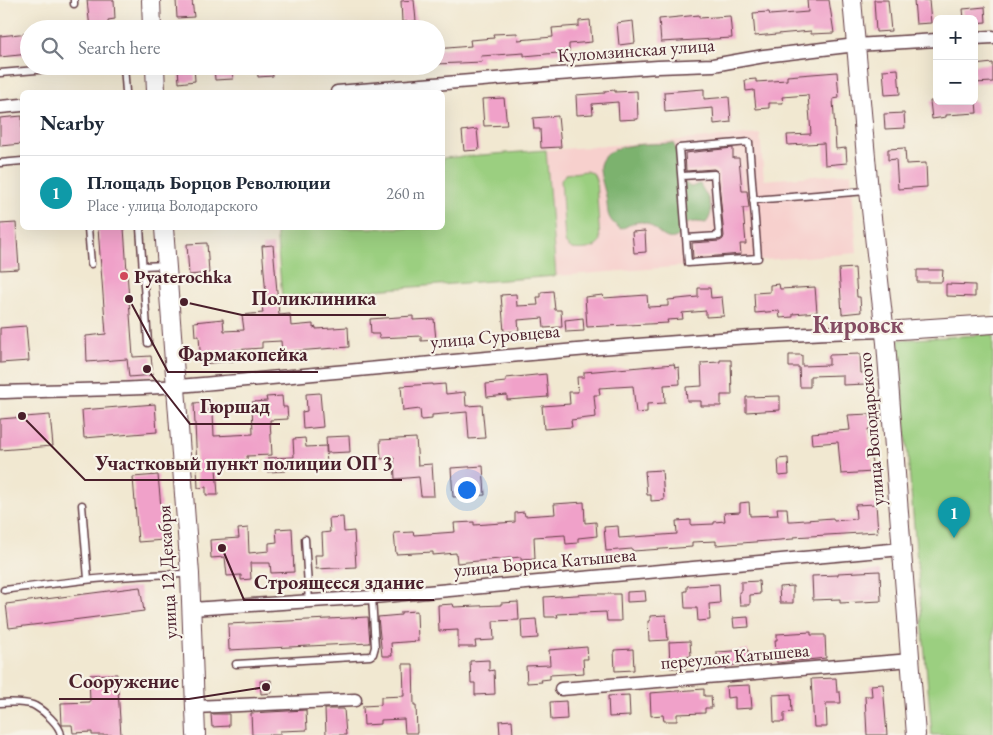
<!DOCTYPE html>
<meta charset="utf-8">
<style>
:root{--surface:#fff;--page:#f2f2f3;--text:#1f2937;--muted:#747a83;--line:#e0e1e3;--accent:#7c3aed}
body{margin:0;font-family:"EB Garamond",serif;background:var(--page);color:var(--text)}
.controls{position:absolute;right:15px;top:15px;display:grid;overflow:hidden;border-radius:8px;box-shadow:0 5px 20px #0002}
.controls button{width:45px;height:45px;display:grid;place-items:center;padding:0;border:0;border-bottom:1px solid var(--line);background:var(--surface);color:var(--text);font:25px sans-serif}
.you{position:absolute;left:466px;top:489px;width:18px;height:18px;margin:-12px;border:4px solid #fff;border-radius:50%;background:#1a73e8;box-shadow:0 0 0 8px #1a73e833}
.badge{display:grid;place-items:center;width:32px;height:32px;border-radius:50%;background:var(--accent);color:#fff;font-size:16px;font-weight:700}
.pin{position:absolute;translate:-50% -41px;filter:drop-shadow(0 1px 2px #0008)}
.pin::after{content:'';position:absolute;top:26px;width:18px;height:15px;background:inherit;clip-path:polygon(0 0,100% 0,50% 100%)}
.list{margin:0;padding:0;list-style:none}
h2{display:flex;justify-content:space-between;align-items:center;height:65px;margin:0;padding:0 20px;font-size:21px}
h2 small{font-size:16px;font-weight:400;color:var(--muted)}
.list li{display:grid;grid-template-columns:32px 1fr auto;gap:15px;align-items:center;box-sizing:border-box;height:75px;padding:0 20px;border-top:1px solid var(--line)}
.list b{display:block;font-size:19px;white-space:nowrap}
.list p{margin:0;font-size:16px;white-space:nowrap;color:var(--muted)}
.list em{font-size:16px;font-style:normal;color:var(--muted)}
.icon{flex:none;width:28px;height:28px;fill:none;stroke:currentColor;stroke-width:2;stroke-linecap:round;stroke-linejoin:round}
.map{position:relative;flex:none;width:993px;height:735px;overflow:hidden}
.search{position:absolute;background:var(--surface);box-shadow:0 5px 20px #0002;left:20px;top:20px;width:425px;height:55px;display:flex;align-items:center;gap:12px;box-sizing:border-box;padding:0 18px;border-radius:28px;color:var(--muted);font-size:19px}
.panel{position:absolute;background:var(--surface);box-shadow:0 5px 20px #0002;left:20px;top:90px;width:425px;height:140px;border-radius:8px}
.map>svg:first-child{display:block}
.built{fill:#f7d0cd}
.green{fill:#9bcf80;stroke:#727756}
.forest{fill:#7cb26e;stroke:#63684c}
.building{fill:#f0a1c9}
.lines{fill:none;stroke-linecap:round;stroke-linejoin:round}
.lane-casing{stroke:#633d44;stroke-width:9}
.street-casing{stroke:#633d44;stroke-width:15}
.secondary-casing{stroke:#633d44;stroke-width:20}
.lane{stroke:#fff;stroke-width:6}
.street{stroke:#fff;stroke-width:12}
.secondary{stroke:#fff;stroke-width:18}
.poi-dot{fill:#d1495b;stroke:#f7f3e8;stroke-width:2}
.labels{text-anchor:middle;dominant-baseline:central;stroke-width:4.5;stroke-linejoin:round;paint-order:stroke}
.street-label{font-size:19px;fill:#4a1f2b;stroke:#f7f3e8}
.poi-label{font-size:19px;font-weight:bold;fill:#4a1f2b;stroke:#f7f3e8;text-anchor:start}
.district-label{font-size:24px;font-weight:bold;fill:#844c62;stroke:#f7f3e8}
.leader{fill:none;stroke:#4a1f2b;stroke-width:2}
.callout-dot{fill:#4a1f2b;stroke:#f7f3e8;stroke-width:2}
.callout-label{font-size:20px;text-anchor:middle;font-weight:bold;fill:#4a1f2b;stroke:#f7f3e8;stroke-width:4.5;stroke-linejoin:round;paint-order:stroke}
</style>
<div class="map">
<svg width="993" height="735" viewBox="0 0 993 735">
<rect width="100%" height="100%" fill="#f7f3e8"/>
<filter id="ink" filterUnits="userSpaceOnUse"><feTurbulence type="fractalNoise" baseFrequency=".02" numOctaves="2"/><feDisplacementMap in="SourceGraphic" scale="10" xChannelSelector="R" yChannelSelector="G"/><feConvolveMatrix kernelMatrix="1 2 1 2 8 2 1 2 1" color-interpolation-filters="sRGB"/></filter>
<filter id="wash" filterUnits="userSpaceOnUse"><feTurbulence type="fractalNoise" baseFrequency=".0096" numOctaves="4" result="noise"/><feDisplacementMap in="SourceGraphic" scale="20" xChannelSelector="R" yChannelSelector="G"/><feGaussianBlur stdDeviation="1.12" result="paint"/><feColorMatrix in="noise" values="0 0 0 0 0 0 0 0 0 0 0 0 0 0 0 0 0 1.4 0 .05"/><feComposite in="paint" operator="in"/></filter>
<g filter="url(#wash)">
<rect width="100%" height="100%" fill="#f1e8d1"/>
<!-- built -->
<path class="built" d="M760 134 764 180 851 173 857 253 282 297 276 228H442L443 158Z"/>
<!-- green -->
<path class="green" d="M546 150 556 276 282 297 276 228H442L443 158Z
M586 171 593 173 596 180 600 242C595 250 581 250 572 249L566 244 565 241 561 179 566 174Z
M993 334V735H932L898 340Z"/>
<!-- forest -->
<path class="forest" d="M673 143C681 157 675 180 691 187L700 184C707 197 717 209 706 223 675 218 690 233 674 238 661 242 653 220 639 222 633 222 626 227 621 229 604 218 609 211 606 196 604 187 599 173 600 165 606 140 652 145 673 143Z"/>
<g id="blocks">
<!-- building -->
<path class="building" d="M87 0H114L115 19 108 20V29H90Z
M176 0H192L194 17 177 18Z
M414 0 416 21 402 22 401 1Z
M807 0H829L834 33 811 34V31L755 36 753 13 769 12 770 15 808 12Z
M874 0H888L891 31 876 32Z
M914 0H929L931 23 916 24Z
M985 7 986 22 974 23V19H964L963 9Z
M699 15V18L730 16 732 38 661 42 659 19Z
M590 20 592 42 569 44V52L524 56V53L481 56 482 62 436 64V49L471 46 470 40 494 38 493 34 517 33 518 40 553 37 552 28 579 26V21Z
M633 21 635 43 619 45 617 23Z
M29 33V54L0 57V36Z
M993 63V82L974 83V65Z
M178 66H194L195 81 179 83Z
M214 66H232L233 79 215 80Z
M257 66H272L273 76 258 77Z
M898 69 900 94 885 95 883 70Z
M837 72 839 98 833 99 836 149 846 148 847 163 825 165 824 143 788 145 787 135 811 134 808 95 782 97 783 103H769V108L756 109 754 90 746 91 745 80 756 79V82L787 80V76Z
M704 89V99L729 97 731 122 714 124 713 108 665 112 664 92Z
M615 90V92L637 91 638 119 619 120 618 102 592 104 593 114 577 115 576 95 605 93V91Z
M504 98 507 125 484 126 482 99Z
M930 101H976L977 113 946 115V117L932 119Z
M904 113 905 128 885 129 884 114Z
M22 116V144L0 146V118Z
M558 116 561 147 541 148 540 129H534L533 118Z
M477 129 479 150 464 151 462 131Z
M733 148V158H739L742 191H747L749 208H743L746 244H740L741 254 693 258 692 243 720 241 723 239 724 236 718 172 714 169 686 171 685 153Z
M905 148 906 164 926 163 927 187 898 189 896 159 888 160V149Z
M16 223 19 269 0 270V224Z
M98 228H124L133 357 151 356 153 375 129 377 127 359 87 362 86 336 106 334Z
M645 231 646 252 634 253 632 232Z
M207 243 209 273 189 275 187 244Z
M273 245 279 315 290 314 291 326 313 324V328L316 327V329L348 327 349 347 282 352 281 341 262 342V348L233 350 234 361 201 364 199 336H195L194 322 223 319 224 331 244 330 242 315 263 313 261 296H266L262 246Z
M855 268 857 297H860L861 312 842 314 839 269Z
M917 270H943L942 282H917Z
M779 284 780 289 815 287 817 312 793 314V317L780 318 779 311 755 313 754 293 770 292V285Z
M946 284 975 285V297L946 296Z
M698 288H710L711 298 722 297 724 316 706 317V311L682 313 683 319 667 320 668 323 587 327 585 297 603 295 604 298 647 295 648 307 668 306V300L698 297Z
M553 291 555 310H561L562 327 544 328 543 318 518 320 519 331 504 332 501 295 516 294 517 306 538 305 537 297H541V292Z
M413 316V320L434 319 436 340 421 341V336L379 338V334H371L370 319Z
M583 318 584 331 566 332 565 320Z
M26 326 29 361 0 363V328Z
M860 354 861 373H866V384L843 385V375L810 376V387H800L799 367H789V355H802V366L829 365V355Z
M720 360H731L732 395H721V406H701V401H687L686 387 702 386 701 363 720 362Z
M674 364 675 368 679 367 680 384 664 385 665 403 647 404V412L636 413 633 386 599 388 600 395H594L596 417 571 420 572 427 544 429 542 406 570 404 569 392H578L577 377H584V372Z
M546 374 548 397 507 400V395L487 397 486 384 506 382V378Z
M432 384V385L445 384 446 394 465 392 466 406 482 405 485 438 469 439 467 412 432 415V419L421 420 420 409 403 411 401 386Z
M320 393 323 427 303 429 302 412 307 411 306 394Z
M282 396 283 407H287L288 419 270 420 272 455 247 456 248 467 216 468 218 495H206V487L198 488 194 403 208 402 209 413H213L214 436 253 434 252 402 267 401 266 397Z
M780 396V410L746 412V397Z
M155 404 157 432 84 438 82 410Z
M870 414 871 429H868L873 472 841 474 838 442 812 444 811 433 850 430 848 415Z
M50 415 53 446 0 450V419Z
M349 436 350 452 327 453 326 437Z
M305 438 306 447 326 446 327 468H316V465L285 467 286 471 268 472V458L294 457 293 439Z
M416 438 418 465 432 464 434 496H421L419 477 395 479 394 458 381 459 380 440Z
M788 458 789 475 779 476 778 459Z
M483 466 485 495 453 497 451 468Z
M662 470 664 500 651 501V495H647L645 471Z
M158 475 164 540 138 542 133 477Z
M584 502 585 523 596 522 597 536 578 538V543L566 544 565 535 534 537 535 559 521 560V557L457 563 456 553 433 555V552L396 554 394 533 413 532 414 535 455 532 454 523 474 522V525L515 522V513L524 512 525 516 555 514 554 504Z
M749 502 750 516 778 515 777 508H787L788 521H792L833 518 834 521 856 519 855 505 876 504 878 532 793 537V539L716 545V541L692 542V547L633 551 632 549 606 551 604 527 618 526 619 538 677 534 676 521 691 520V525L714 524V522L725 521 724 513 740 512V503Z
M343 517 344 532 354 531 356 567 316 569 315 555H323L322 533 330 532 329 518Z
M248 528 249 553 269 551V543L277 542 276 529 292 528 294 572 271 573 270 563H250L251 579 241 580V575L227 576 225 557 211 558 210 540 239 538 238 529Z
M880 571 881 601 840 603V599L813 600 812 576 838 575V573Z
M759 581 760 594 750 595V605H740L739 592H741V582Z
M719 584 720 603 709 604 710 620 698 621 697 608H685L684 591H687V586Z
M793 586V603H780L779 587Z
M140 587 144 611 9 628 6 604Z
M645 591 646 601 627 602V592Z
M591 594H620L621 621H607L606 612 557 614 558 617H545L544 597Z
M518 602 519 620 493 621 494 640 475 641 476 647H458V630L439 631 438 605 453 604 454 607 501 605V603Z
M417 611 418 641 391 643 392 656H382L378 617 401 615V612Z
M666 615 668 640 649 641 648 621H650V616Z
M368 617 370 643 229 650 228 624Z
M748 617 749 627 734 628 733 618Z
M536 619 538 638 522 639 521 620Z
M811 632V635H825L826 658 777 663 775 640H777V634Z
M690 641 691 656 685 657 686 668H670L669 642Z
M587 647 588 659H583L584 673 550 675V679L541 680 542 682 527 683 526 666 550 665 549 650Z
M633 649 634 670 615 671 614 650Z
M748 650V664L717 666V652Z
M489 660V671L494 670 495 694 475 695V683H471L470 661Z
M403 664H413L414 705H416L417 733H405L404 719 381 720V724L364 725 363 706 381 705V697L404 696Z
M117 674 121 735H92V732L73 733 72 725H62L61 703 90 702 89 675Z
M836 678 837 692H840L841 703H826L827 727H814L811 679Z
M271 680 272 693 261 694 260 681Z
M883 684 887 735H867L865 696H872L871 685Z
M750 685 752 708 735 709V697L727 698 726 686Z
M704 689V696H711L712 708H705V713L677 714V721H664L663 715 651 716 650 693Z
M791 694 792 712 784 713V722H774L773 695Z
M629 695 630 716 609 717 608 696Z
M566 701 567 719 551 720 550 702Z
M325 709H344L346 735H326Z
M306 710 307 730 280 731V735H252L251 713Z
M211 714H229V726L212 727Z
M512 720 513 735H500L499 721Z"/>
</g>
</g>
<g filter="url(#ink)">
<use href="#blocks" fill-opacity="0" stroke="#633d44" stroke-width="1"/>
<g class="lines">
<!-- lane casing -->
<g class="lane-casing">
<path id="lane" d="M74 0V4
M124 66 126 92
M0 73 85 66
M749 142 758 258 688 263 679 148Z
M0 163 22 161
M682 176 714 174 719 236 687 238
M753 200 867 191
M88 228 91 264
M140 228 148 343
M143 266 166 265
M82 505 88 579
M305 539 309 602
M4 590C66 582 127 574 189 574
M236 664 370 656 373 654 375 647 372 597
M0 703C7 702 29 702 35 706 44 711 60 725 61 735"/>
</g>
<!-- street casing -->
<g class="street-casing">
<path id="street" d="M974 38 993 37
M337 92 544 75 658 67 713 65 764 56 856 45 937 40
M0 107 22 105
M0 392C59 390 119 390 178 386 413 367 648 338 884 331
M192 609 372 597 902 549
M561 689 911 660
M195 707 355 700"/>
</g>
<!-- secondary casing -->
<g class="secondary-casing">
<path id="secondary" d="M151 0 152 29
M852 0 869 191 886 343 916 735
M155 66 156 92
M164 228 190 574 196 735
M884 331 993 324"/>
</g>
<!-- lane -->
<use href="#lane" class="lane"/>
<!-- street -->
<use href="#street" class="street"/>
<!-- secondary -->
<use href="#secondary" class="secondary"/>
</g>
</g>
<!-- markers -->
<circle class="poi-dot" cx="124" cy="276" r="5"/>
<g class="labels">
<!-- street labels -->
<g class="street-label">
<text transform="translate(636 50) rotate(-4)">Куломзинская улица</text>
<text transform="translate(495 336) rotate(-5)">улица Суровцева</text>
<text transform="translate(871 429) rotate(-95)">улица Володарского</text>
<text transform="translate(545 562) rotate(-5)">улица Бориса Катышева</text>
<text transform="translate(167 572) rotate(-93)">улица 12 Декабря</text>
<text transform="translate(735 656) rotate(-5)">переулок Катышева</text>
</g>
<!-- poi labels -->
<g class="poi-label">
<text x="134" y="276">Pyaterochka</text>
</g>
<!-- district labels -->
<g class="district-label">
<text x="858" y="324">Кировск</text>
</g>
</g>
<!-- callouts -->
<path class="leader" d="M184 302L242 315H386M129 299L168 372H318M147 369L190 424H280M22 416L85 480H402M222 548L244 600H434M266 687L189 699H59"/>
<g class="callout-dot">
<circle cx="184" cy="302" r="5"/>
<circle cx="129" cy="299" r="5"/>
<circle cx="147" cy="369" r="5"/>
<circle cx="22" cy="416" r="5"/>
<circle cx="222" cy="548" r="5"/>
<circle cx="266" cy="687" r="5"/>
</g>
<g class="callout-label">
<text x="314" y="305">Поликлиника</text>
<text x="243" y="361">Фармакопейка</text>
<text x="235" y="413">Гюршад</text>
<text x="244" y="470">Участковый пункт полиции ОП 3</text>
<text x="339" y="589">Строящееся здание</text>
<text x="124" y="688">Сооружение</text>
</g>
</svg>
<div class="controls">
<button>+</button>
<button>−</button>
</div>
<div class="you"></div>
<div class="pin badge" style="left:954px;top:538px;background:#0f9aa8">1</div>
<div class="search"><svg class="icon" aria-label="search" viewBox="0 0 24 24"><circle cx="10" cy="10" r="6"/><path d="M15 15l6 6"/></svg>Search here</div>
<section class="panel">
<h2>Nearby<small></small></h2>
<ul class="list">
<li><span class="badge" style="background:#0f9aa8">1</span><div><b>Площадь Борцов Революции</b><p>Place · улица Володарского</p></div><em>260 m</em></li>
</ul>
</section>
</div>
